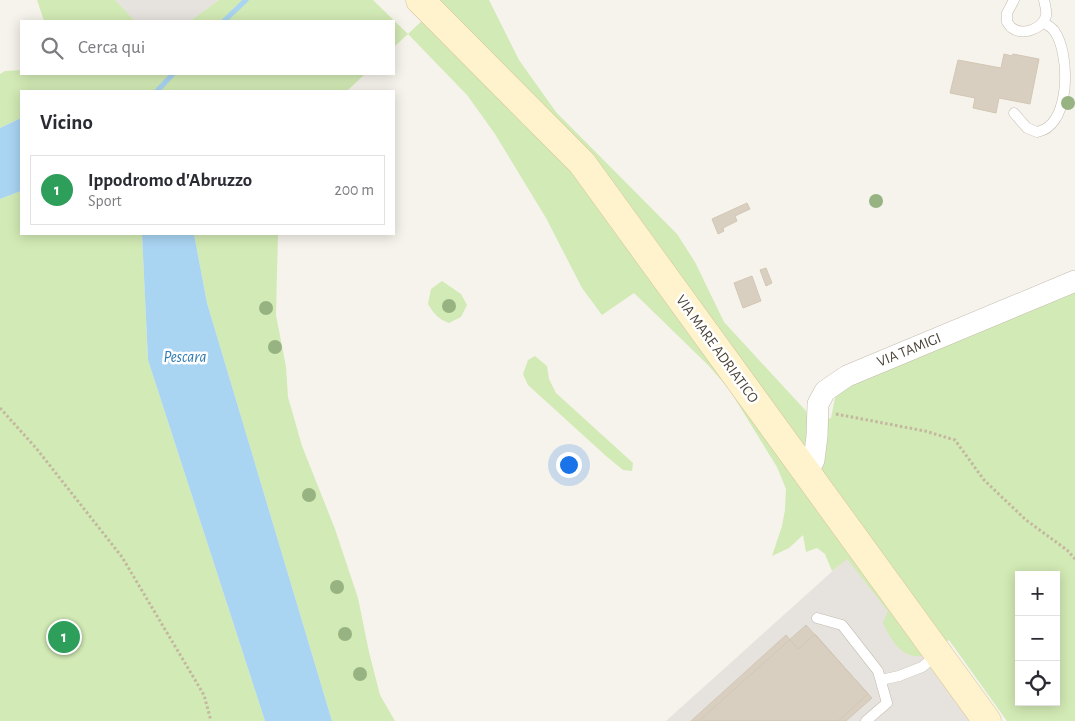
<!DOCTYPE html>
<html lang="it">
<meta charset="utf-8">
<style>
:root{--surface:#fff;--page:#f2f2f3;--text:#2b2b33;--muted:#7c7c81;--line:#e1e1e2;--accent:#2563eb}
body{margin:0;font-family:"Alegreya Sans",sans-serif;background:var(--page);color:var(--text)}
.controls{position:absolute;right:15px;bottom:15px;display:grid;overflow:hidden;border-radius:0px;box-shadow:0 2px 12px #0003}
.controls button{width:45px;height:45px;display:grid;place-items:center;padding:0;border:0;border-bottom:1px solid var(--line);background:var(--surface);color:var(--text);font:25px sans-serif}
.you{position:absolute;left:568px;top:464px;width:18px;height:18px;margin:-12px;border:4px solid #fff;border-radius:50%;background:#1a73e8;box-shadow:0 0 0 8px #1a73e833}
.badge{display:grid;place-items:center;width:32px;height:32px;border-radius:50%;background:var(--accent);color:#fff;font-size:16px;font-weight:700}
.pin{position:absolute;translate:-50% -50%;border:2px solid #fff;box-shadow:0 1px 5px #0006}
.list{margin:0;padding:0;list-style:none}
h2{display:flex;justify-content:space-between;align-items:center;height:65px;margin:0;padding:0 20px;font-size:21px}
h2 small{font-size:16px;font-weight:400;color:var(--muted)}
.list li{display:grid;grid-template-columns:32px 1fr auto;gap:15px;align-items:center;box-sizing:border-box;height:70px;margin:0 10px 10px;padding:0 10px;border:1px solid var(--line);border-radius:0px}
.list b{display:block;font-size:19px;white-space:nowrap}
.list p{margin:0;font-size:16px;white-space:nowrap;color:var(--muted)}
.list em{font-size:16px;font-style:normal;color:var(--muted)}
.icon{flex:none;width:28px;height:28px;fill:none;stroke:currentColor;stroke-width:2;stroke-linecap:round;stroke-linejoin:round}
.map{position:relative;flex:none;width:1075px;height:721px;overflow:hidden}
.search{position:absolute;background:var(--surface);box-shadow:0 2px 12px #0003;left:20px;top:20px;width:375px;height:55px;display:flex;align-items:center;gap:12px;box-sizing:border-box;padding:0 18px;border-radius:0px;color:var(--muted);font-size:19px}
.panel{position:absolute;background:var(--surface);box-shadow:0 2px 12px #0003;left:20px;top:90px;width:375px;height:145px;border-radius:0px}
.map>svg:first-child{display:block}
.industrial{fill:#e6e2dd}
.green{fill:#d2eab5;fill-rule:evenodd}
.water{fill:#a9d4f2}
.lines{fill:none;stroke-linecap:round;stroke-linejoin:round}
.stream{stroke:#a9d4f2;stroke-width:5}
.building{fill:#d8cfc1;stroke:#d3c7b4}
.service-casing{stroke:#c2bbae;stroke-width:11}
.minor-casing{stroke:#c2bbae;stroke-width:22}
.secondary-casing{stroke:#d6c79b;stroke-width:29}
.path{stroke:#c4b79f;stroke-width:3;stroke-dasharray:2.5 2.5;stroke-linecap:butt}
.service{stroke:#fff;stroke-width:10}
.minor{stroke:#fff;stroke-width:21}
.secondary{stroke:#fff3cd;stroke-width:28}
.tree{fill:#97b381}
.labels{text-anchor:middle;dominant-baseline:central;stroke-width:5;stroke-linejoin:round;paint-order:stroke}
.street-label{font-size:15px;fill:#4b4439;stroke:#fff}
.water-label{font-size:16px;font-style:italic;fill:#2e7ab2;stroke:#fff}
</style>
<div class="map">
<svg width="1075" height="721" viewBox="0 0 1075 721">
<rect width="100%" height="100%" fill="#f6f3ec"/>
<!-- industrial -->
<path class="industrial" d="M115 0H219L190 21H135Z
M847 558 889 611 907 654 922 656 972 721H666Z"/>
<!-- green -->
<path class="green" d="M37 0H115L135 21H44Z
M219 0H373L408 34 426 17 436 0H489L519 60 556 112 677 234 695 262 724 322 806 411 809 427 831 418 835 398 853 379 1075 285V721H1007L949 640C942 644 928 655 922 656 901 659 890 638 883 623L888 611 847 559 832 571 825 554 817 548 806 552 803 535 789 548 772 556 782 526 785 510 786 489 777 467 729 389 708 365 634 293 602 315 582 288 546 218 495 134 467 95 408 34 394 47V21H190ZM1019 575H1056V702H1019Z
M21 70V74H365L347 91H21V118L0 128V74L5 71Z
M21 191V234H142L148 360 265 721H0V199Z
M194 234H278L276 315 286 367 288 397 302 446 335 529 358 598 369 652 380 695 395 721H332L207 303Z
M442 281 461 294 467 305 461 317 449 323C438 319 434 314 428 304L431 289Z
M535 356 547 366 549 379 556 393 633 463 632 471 623 470 606 456 528 385 523 374 528 360Z"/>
<!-- water -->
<path class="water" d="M21 118V191L0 199V128Z
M142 234H194L207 303 332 721H265L148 360Z"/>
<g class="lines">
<!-- stream -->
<path class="stream" d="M224 21 246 0
M157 91 173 74"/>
</g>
<!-- building -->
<path class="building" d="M1004 54 1012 56 1013 54 1039 59 1030 104 999 98 996 113 973 108 975 98 950 93 958 60 1001 68Z
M747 203 750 209 735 216 737 221 723 228 724 231 718 234 712 219Z
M766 268 772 283 766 286 760 270Z
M752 276 761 301 743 308 734 283Z
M806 625 872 698 846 721H699Z
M815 634 868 694 838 721H691L786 635 798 649Z"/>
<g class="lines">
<!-- service casing -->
<g class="service-casing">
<path id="service" d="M1014 0 1007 13V22C1009 24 1010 27 1012 28 1023 36 1042 29 1046 16 1047 11 1045 5 1044 0
M1014 113 1027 128 1037 132C1040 131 1045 130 1048 127 1070 111 1069 53 1055 32 1053 28 1047 25 1043 22
M817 618 842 625 878 671 887 703 866 721
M881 680 899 676 922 667 938 654"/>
</g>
<!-- minor casing -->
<g class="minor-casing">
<path id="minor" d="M807 473 814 460 817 436 818 404 825 391 847 376 1075 281"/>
</g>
<!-- secondary casing -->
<g class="secondary-casing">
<path id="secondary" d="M420 0 582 163 987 721"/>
</g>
<!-- path -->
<path class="path" d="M0 408 36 448 122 557 204 695 211 721
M836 414 925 431 955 440 984 480 1026 520 1067 550 1075 559"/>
<!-- service -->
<use href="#service" class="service"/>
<!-- minor -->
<use href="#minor" class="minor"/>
<!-- secondary -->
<use href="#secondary" class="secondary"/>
</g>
<!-- trees -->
<g class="tree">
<circle cx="1068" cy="103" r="7"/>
<circle cx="876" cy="201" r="7"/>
<circle cx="449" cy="306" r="7"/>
<circle cx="266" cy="308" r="7"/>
<circle cx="275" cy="347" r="7"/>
<circle cx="309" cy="495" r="7"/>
<circle cx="337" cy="587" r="7"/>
<circle cx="345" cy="634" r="7"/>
<circle cx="360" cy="674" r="7"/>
</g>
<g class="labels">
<!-- street labels -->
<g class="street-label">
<text transform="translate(717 349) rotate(54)">VIA MARE ADRIATICO</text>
<text transform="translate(909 350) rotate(-22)">VIA TAMIGI</text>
</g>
<!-- water labels -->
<g class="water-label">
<text x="185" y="357">Pescara</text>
</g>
</g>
</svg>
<div class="controls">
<button>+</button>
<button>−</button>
<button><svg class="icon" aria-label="locate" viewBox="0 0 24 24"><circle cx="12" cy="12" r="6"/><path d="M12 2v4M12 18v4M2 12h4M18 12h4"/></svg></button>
</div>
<div class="you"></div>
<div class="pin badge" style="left:64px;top:637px;background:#2e9e5b">1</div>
<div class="search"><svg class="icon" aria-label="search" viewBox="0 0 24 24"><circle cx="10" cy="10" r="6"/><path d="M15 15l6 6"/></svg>Cerca qui</div>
<section class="panel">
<h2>Vicino<small></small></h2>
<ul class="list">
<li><span class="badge" style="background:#2e9e5b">1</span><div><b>Ippodromo d'Abruzzo</b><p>Sport</p></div><em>200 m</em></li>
</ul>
</section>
</div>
